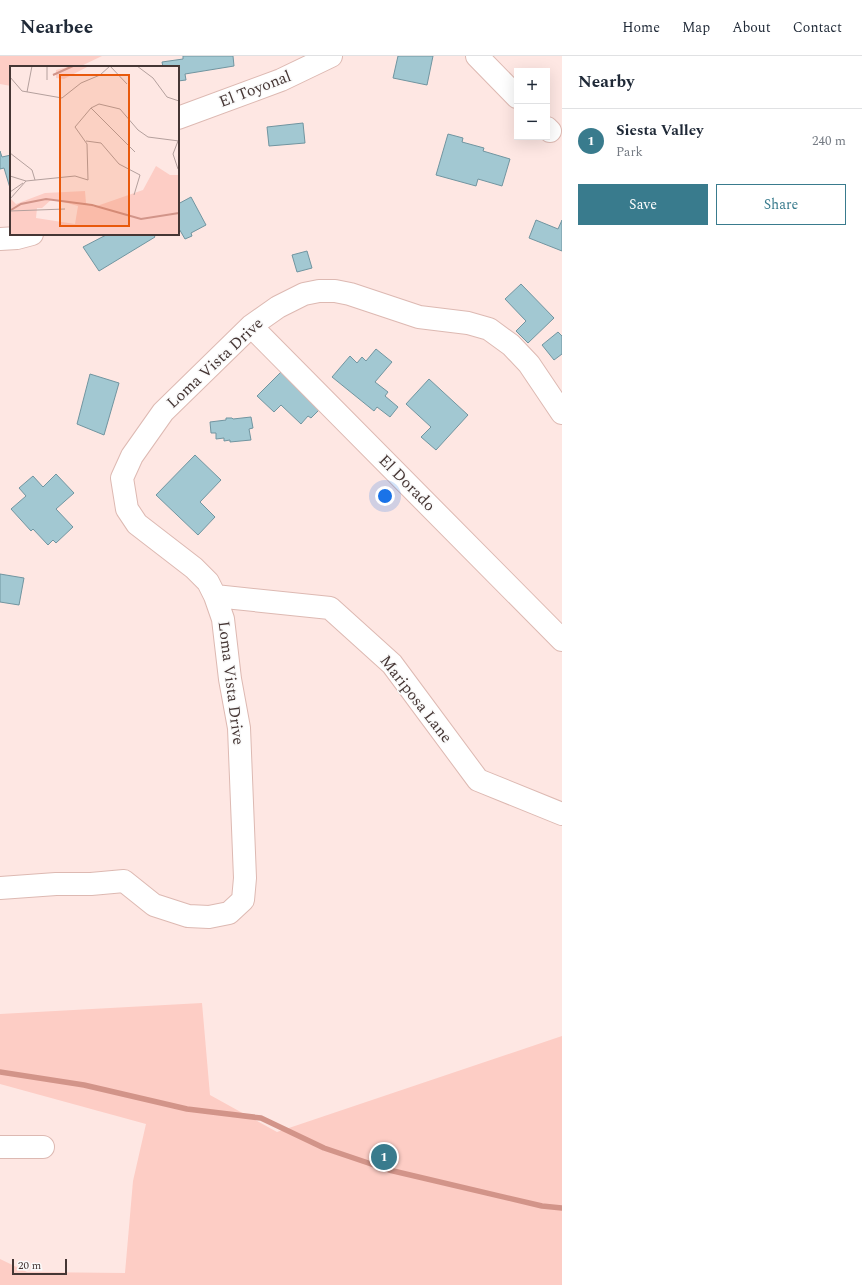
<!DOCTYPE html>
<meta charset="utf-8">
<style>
:root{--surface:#fff;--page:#f6f6f7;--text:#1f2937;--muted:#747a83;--line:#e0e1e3;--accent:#397b8d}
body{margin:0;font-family:Spectral,serif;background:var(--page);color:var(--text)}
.controls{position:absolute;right:12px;top:12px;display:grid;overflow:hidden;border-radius:0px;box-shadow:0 4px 16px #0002}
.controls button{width:36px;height:36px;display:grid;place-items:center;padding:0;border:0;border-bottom:1px solid var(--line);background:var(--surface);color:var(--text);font:20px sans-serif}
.scale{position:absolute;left:12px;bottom:10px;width:55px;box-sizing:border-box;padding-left:4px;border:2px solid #453634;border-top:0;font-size:11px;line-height:14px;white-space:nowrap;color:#453634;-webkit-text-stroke:3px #fafafa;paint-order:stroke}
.you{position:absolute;left:385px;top:440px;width:14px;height:14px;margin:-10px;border:3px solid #fff;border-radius:50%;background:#1a73e8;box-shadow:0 0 0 6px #1a73e833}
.badge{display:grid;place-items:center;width:26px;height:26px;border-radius:50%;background:var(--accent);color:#fff;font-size:13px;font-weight:700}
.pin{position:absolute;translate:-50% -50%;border:2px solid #fff;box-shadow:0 1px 4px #0006}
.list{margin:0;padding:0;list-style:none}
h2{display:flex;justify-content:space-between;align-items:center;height:52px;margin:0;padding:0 16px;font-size:17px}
h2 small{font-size:13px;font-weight:400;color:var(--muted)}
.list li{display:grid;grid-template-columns:26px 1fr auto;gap:12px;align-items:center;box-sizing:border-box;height:64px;padding:0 16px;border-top:1px solid var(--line)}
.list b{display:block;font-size:15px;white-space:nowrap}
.list p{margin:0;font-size:13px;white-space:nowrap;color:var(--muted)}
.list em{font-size:13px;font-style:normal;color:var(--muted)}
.actions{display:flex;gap:8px;padding:12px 16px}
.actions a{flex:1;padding:9px 0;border:1px solid var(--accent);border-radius:0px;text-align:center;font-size:14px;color:var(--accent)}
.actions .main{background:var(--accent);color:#fff}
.map{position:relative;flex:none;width:562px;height:1229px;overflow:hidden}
header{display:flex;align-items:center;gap:24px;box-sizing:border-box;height:56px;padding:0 20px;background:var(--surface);border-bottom:1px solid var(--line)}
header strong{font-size:19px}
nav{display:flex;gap:22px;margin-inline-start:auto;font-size:14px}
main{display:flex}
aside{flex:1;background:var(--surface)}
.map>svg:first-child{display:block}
.green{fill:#fdcdc5}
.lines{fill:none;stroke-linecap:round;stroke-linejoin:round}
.stream{stroke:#d29489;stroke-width:5.5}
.building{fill:#a2c8d2;stroke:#7195a0}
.minor-casing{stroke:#ddb9b2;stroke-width:24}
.minor{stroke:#fff;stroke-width:22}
.labels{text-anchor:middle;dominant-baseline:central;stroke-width:3;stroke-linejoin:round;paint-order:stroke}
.street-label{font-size:16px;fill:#453634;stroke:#fafafa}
.inset-river{fill:none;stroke:#d29489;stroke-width:2}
.inset-road{fill:none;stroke:#b4a09d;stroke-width:1}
.view{fill:#e8590c;fill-opacity:0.15;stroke:#e8590c;stroke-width:2}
.inset-edge{fill:none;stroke:#453634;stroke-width:2}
</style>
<header>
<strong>Nearbee</strong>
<nav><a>Home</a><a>Map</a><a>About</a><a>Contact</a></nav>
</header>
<main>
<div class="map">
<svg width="562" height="1229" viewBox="0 0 562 1229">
<rect width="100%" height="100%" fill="#fee7e3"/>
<!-- green -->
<path class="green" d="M0 0H102L79 11H11V30L0 28Z
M202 947 210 1039 277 1076 562 980V1229H0V1203L27 1216 125 1217 133 1125 146 1068 0 1028V958Z"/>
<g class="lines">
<!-- stream -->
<path class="stream" d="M0 1016 84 1029 187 1053 261 1062 324 1092 389 1114 542 1150 562 1152"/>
</g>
<!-- building -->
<path class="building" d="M183 0H233L234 10 185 18 186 24 178 25V11H163L162 6 183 3Z
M398 0H433L427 29 393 22Z
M303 67 305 87 269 90 267 71Z
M448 78 463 82 462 86 484 92 483 95 510 103 502 130 478 123 476 130 436 119Z
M0 95 2 101 11 99V132H10L4 112 0 113Z
M191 141 206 169 191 177 192 180 185 183 178 171V148Z
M536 164 558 173 562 164V195L529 182Z
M108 178H153L155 181 99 215 83 191Z
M307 195 312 212 297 216 292 199Z
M521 228 554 262 528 287 516 275 526 265 505 243Z
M558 276 562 280V298L554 304 542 289Z
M376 293 392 306 375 326 388 336 385 340 398 351 390 361 377 351 374 355 332 321 350 300 357 307 362 301 366 305Z
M286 311 324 349 311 362 308 360 301 368 281 349 274 356 257 340Z
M90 318 119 327 104 379 77 368Z
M429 323 468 359 436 394 421 381 431 371 406 348Z
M251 361 253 372 249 373 251 384 230 386V384L224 385V382L216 383V377H211L210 366 226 364V362H232L233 363Z
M195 399 221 424 200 446 215 461 198 479 156 439Z
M56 418 74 437 56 453 73 471 56 487 53 484 48 489 33 473 31 475 11 453 26 440 19 432 33 420 43 431Z
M0 518 24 522 19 549 0 546Z"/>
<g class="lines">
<!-- minor casing -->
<g class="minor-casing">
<path id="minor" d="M477 0 517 41
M178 62 281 24 331 0
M547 72 550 75
M0 183 17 182 32 178
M251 270 562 584
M215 540 330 552 392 608 478 724 562 758
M0 832 56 828H91L124 825 154 849 188 860 209 861 229 857 243 844 245 822 239 672 230 623 223 563 215 540 208 526 194 512 137 468 127 453 122 422 132 400 163 356 251 270 278 251 304 238 319 235H335L350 238 419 261 468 267 489 273 511 289 529 308 562 357
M0 1091H43"/>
</g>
<!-- minor -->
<use href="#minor" class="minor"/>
</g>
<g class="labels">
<!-- street labels -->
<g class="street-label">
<text transform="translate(255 33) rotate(-21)">El Toyonal</text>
<text transform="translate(215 307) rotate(-43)">Loma Vista Drive</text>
<text transform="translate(407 427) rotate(45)">El Dorado</text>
<text transform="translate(231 627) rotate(83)">Loma Vista Drive</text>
<text transform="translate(416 643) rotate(52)">Mariposa Lane</text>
</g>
</g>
<!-- overview -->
<g transform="translate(10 10)">
<rect width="169" height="169" fill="#fee7e3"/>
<path d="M61 0H79L54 13 46 12V4ZM146 100 160 109H169V169H0L1 133 6 138 35 127 75 125 76 137 84 141 133 124ZM42 133 68 140 65 158 26 152 27 142H32Z" fill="#fdcdc5" fill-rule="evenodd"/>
<path class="inset-river" d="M43 9 63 0M1 144 11 138 36 133 82 139 131 153 169 147"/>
<path class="inset-road" d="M100 0 117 18M127 0 143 12 157 31 169 35M0 11 12 25 52 32 71 17 90 9 100 0M37 14V0M17 26 22 0M81 42 125 86M76 75 91 77 109 98 130 109 124 129M0 87 22 104 25 114M168 103 163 88 168 75M0 110 16 115 65 110 78 114 77 78 65 61 81 42 89 38 110 43 128 64 138 71 169 75M0 126 13 117M0 133 16 115M0 145 55 143"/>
<path class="view" d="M50 9H119V160H50Z"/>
<rect width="169" height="169" class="inset-edge"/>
</g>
</svg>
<div class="controls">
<button>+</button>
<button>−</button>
</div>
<div class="scale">20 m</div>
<div class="you"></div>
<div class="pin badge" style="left:384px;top:1101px">1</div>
</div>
<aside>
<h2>Nearby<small></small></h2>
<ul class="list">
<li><span class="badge">1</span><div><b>Siesta Valley</b><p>Park</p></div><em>240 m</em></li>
</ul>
<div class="actions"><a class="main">Save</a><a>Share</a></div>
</aside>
</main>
